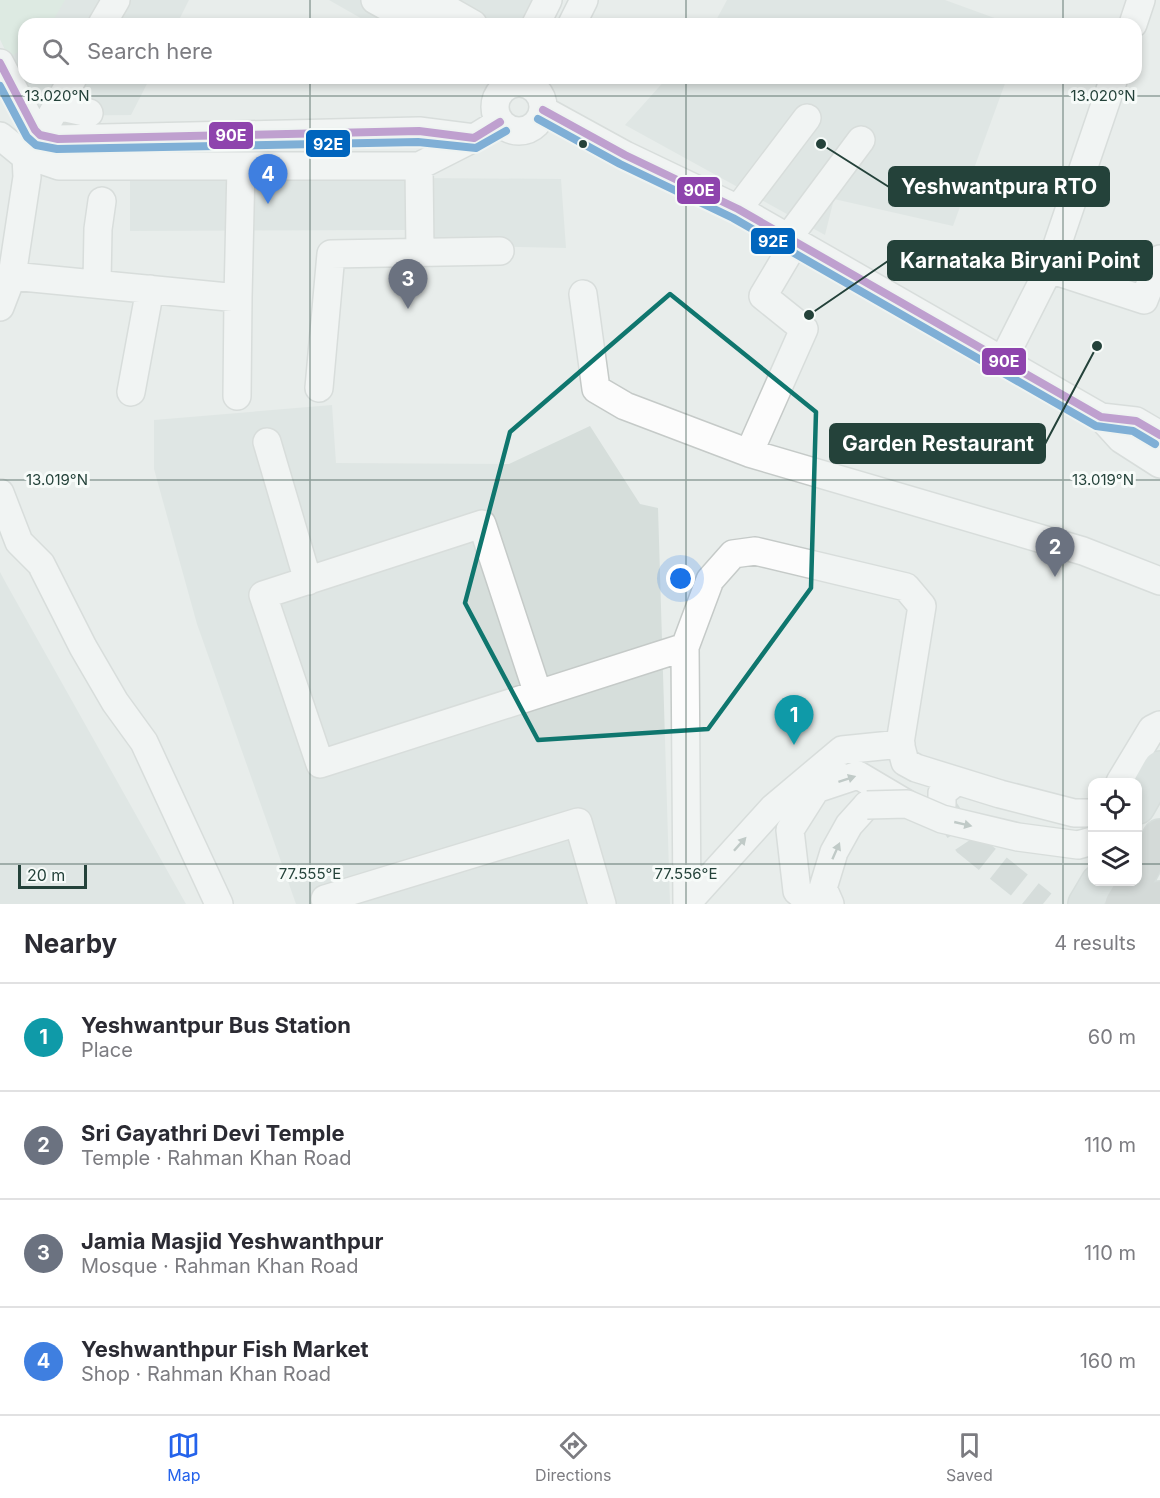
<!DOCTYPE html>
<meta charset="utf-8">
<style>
:root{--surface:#fff;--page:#f2f2f3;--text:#2b2b33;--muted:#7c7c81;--line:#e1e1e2;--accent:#2563eb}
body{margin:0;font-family:Inter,sans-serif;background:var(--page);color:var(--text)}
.controls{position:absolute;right:18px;bottom:18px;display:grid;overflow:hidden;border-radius:12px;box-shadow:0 3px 9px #0003}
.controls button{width:54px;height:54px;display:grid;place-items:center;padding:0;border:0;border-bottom:2px solid var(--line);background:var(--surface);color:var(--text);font:30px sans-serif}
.scale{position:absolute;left:18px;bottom:15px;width:69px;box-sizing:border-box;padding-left:6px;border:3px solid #24423a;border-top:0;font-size:16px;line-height:21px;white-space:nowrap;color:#24423a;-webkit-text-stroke:4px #f7fbf9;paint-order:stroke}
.you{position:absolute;left:681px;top:579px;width:21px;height:21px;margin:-15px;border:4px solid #fff;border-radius:50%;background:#1a73e8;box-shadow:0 0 0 9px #1a73e833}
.badge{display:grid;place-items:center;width:39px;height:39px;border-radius:50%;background:var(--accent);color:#fff;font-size:20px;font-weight:700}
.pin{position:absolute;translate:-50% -50px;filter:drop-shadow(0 2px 3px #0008)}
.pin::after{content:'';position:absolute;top:32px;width:21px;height:18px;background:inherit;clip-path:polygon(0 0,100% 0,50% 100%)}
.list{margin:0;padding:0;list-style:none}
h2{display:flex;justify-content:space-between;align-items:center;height:78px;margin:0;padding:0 24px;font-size:26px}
h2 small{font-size:20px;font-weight:400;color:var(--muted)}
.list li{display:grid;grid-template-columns:39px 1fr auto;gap:18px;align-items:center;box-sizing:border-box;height:108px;padding:0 24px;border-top:2px solid var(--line)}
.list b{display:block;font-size:22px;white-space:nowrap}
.list p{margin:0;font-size:20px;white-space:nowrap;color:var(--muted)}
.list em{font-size:20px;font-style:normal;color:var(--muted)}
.icon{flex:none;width:33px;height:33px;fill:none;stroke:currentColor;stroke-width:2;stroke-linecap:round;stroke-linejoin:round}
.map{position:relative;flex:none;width:1160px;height:904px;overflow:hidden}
.search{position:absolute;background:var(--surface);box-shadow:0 3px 9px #0003;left:18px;right:18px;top:18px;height:66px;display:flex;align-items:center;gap:15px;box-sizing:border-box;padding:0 21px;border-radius:18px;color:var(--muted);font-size:22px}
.sheet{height:510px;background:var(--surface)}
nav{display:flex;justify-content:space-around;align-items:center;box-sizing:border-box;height:84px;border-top:2px solid var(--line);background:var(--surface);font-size:16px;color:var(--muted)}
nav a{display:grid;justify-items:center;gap:3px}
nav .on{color:var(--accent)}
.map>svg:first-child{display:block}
.built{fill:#d6dedb}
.green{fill:#d1e6d8}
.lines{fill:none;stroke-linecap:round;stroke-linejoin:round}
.minor-tunnel{stroke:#c1cbc8;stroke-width:27;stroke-dasharray:27 14;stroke-linecap:butt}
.minor-casing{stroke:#c5cac8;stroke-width:30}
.major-casing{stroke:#c3ccc9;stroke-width:36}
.highway-casing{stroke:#c3ccc9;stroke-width:36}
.minor{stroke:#fcfcfc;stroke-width:27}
.major{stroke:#cfd7d5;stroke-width:33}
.highway{stroke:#bcc4c2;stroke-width:33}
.minor-bridge-casing{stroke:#c5cac8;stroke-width:30;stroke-linecap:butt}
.minor-bridge{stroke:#fcfcfc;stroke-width:27}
.bus-1-casing{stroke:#f7fbf9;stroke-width:12}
.bus-2-casing{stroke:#f7fbf9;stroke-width:12}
.bus-1{stroke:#8e44ad;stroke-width:8}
.bus-2{stroke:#0065bd;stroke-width:8}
.oneway{fill:#909f9b}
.marked{fill:none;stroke:#0f766e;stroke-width:4.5;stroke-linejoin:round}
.ticks{fill:none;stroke:#24423a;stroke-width:1.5;stroke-opacity:0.45}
.bus-dot{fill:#24423a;stroke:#f7fbf9;stroke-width:2}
.ticks-label{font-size:15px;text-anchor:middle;fill:#24423a;stroke:#f7fbf9;stroke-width:6;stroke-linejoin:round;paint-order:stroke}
.leader{fill:none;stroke:#24423a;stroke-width:2}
.callout-dot{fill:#24423a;stroke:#f7fbf9;stroke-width:2}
.callout{fill:#24423a;stroke:#24423a;stroke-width:2}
.callout-label{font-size:21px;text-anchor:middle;font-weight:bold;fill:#fff}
.line-badge{stroke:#f7fbf9;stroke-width:2}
.badge-label{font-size:16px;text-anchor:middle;font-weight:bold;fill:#fff}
</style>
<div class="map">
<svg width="1160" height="904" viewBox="0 0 1160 904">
<rect width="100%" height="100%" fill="#e8edeb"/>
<!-- built -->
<path class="built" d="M0 0H189L177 24H24V78H150L131 115 37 116 0 39Z
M329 0H535L522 24H371Z
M727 0H945L1011 24H714Z
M667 78H1007L953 226 834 199 825 235 625 125Z
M407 178V230L130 231V179Z
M423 178 561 179 566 248 424 245Z
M332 405 336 463 509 464 590 426 640 504 658 508 670 904H296L197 624 154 469V420Z
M0 572 7 585 186 904H0Z"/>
<!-- green -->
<path class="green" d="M0 0H65L51 24H24V48L9 58 0 39Z"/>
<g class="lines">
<!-- minor-tunnel -->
<path class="minor-tunnel" d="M944 808 967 843 1043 904"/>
<!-- minor casing -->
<g class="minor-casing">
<path id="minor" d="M375 0 413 21
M401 0 444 24
M431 0 473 24
M102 24 116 0
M536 24 548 0
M572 24 584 0
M1133 24 1141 0
M0 63 35 130 40 135 58 139 419 131 474 138 500 122
M495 107a24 24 0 1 1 48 0a24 24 0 1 1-48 0Z
M57 106 89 113
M543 110 625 155 738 209 1101 417 1136 421 1160 435
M40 135 73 78
M0 136 21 153 59 166H419L474 138
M419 166 420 252
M738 209 807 118
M788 238 861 140
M1049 269 1144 300 1160 259
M12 276 238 298 241 166
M97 284 98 229 102 201
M583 294 596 389 625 406 749 453 1083 551 1160 581
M0 307 12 276 27 177 26 156
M1003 360 1049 269 1114 78
M319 388 331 254 500 251
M131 392 150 289
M237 396 238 298
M1101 417 1121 439 1160 464
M267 442 308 581
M749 453 804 329 763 296 795 242
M0 493 19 542 41 564 83 647 115 702 144 742 219 904
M538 694 482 524 263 595 320 764 685 647
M1120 782 1152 729 1160 725
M942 805V793L957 781
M687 903 773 808 842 750 901 744
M327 904 325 899 578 822 602 904
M687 904 685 647 710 580 733 554 755 551 906 587 922 606 900 743 905 762 916 768 1000 794 1074 813H1092
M813 904 797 891 790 830 816 789 858 775 907 804
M830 904 823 888 834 852 849 825 867 805"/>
</g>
<!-- major casing -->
<g class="major-casing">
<path id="major" d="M1138 807 1160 768
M1085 904 1098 882"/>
</g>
<!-- highway casing -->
<g class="highway-casing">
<path id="highway" d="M1138 877 1160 836
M1122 904 1135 882
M1157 904 1160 898"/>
</g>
<!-- minor -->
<use href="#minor" class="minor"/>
<!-- major -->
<use href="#major" class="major"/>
<!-- highway -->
<use href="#highway" class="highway"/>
<!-- minor-bridge casing -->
<g class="minor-bridge-casing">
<path id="minor-bridge" d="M867 805 907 804 942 819 1018 837 1078 845 1092 841"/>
</g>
<!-- minor-bridge -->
<use href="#minor-bridge" class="minor-bridge"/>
<!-- bus-1 casing -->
<g class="bus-1-casing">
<path id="bus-1" d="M0 63 35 130 40 135 58 139 419 131 474 138 500 122
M543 110 625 155 738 209 1101 417 1136 421 1160 435"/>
</g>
<!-- bus-2 casing -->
<g class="bus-2-casing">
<path id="bus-2" d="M0 86 27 137 36 145 57 149 418 142 476 148 506 131
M538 119 620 164 733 218 1096 426 1133 431 1155 444"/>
</g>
<!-- bus-1 -->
<use href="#bus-1" class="bus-1"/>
<!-- bus-2 -->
<use href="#bus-2" class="bus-2"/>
</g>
<!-- one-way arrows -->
<defs><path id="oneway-solid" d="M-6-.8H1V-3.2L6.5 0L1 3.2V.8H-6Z" transform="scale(1.5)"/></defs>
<g class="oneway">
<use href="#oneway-solid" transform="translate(847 779) rotate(-18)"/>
<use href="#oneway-solid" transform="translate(963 824) rotate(13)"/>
<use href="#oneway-solid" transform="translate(740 844) rotate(-48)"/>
<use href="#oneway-solid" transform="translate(836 851) rotate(-66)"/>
</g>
<!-- marked area -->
<path d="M0 0H1160V904H0ZM670 294 816 412 811 588 708 729 538 740 465 603 510 432Z" fill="#e8edeb" fill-opacity=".55" fill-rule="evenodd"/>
<path class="marked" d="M670 294 816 412 811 588 708 729 538 740 465 603 510 432Z"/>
<!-- ticks -->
<path class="ticks" d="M310 0V24M686 0V24M1063 0V24M310 78V904M686 78V904M1063 78V904M0 96H1160M0 480H1160M0 864H1092M1138 864H1160"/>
<!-- markers -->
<circle class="bus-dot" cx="583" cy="144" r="5"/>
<g class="ticks-label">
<text x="57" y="101">13.020°N</text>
<text x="1103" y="101">13.020°N</text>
<text x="57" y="485">13.019°N</text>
<text x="1103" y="485">13.019°N</text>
<text x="310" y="879">77.555°E</text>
<text x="686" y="879">77.556°E</text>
</g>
<!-- callouts -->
<path class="leader" d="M821 144L889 187M809 315L888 261M1097 346L1045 444"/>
<g class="callout-dot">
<circle cx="821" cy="144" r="6"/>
<circle cx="809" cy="315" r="6"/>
<circle cx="1097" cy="346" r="6"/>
</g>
<g class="callout">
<rect x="889" y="167" width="220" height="39" rx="6"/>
<rect x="888" y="241" width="264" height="39" rx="6"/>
<rect x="830" y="424" width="215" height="39" rx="6"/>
</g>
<g class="callout-label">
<text x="999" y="194">Yeshwantpura RTO</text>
<text x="1020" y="268">Karnataka Biryani Point</text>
<text x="938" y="451">Garden Restaurant</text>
</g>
<g class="line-badge">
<rect x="208" y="121" width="46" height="29" rx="6" fill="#8e44ad"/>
<rect x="305" y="129" width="46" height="29" rx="6" fill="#0065bd"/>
<rect x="676" y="176" width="45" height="29" rx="6" fill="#8e44ad"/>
<rect x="750" y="227" width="46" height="28" rx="6" fill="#0065bd"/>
<rect x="981" y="347" width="46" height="29" rx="6" fill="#8e44ad"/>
</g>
<g class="badge-label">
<text x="231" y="141">90E</text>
<text x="328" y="150">92E</text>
<text x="699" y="196">90E</text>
<text x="773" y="247">92E</text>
<text x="1004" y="367">90E</text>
</g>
</svg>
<div class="controls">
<button><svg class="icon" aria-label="locate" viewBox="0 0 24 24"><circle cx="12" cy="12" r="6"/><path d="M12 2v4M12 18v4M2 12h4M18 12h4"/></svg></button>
<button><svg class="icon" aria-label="layers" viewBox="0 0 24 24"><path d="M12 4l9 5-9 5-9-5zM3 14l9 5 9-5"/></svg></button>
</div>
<div class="scale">20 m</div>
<div class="you"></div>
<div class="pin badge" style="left:794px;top:745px;background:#0f9aa8">1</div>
<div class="pin badge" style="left:1055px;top:577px;background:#6b7280">2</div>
<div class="pin badge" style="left:408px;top:309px;background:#6b7280">3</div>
<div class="pin badge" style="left:268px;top:204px;background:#3f7fe0">4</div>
<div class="search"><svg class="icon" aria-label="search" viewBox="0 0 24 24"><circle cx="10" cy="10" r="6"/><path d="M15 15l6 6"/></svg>Search here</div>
</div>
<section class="sheet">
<h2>Nearby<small>4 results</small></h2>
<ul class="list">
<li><span class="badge" style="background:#0f9aa8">1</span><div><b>Yeshwantpur Bus Station</b><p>Place</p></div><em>60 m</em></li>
<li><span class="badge" style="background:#6b7280">2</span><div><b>Sri Gayathri Devi Temple</b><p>Temple · Rahman Khan Road</p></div><em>110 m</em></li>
<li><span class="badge" style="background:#6b7280">3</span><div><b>Jamia Masjid Yeshwanthpur</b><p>Mosque · Rahman Khan Road</p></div><em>110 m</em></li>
<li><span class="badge" style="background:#3f7fe0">4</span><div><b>Yeshwanthpur Fish Market</b><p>Shop · Rahman Khan Road</p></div><em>160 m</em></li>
</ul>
</section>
<nav>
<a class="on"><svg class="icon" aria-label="map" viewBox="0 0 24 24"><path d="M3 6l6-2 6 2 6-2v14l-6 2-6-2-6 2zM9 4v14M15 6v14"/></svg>Map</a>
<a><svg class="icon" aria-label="directions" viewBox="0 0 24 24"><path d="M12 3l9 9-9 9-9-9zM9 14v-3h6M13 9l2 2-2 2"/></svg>Directions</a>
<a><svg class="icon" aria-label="saved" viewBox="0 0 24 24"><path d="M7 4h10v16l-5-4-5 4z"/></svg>Saved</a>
</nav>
